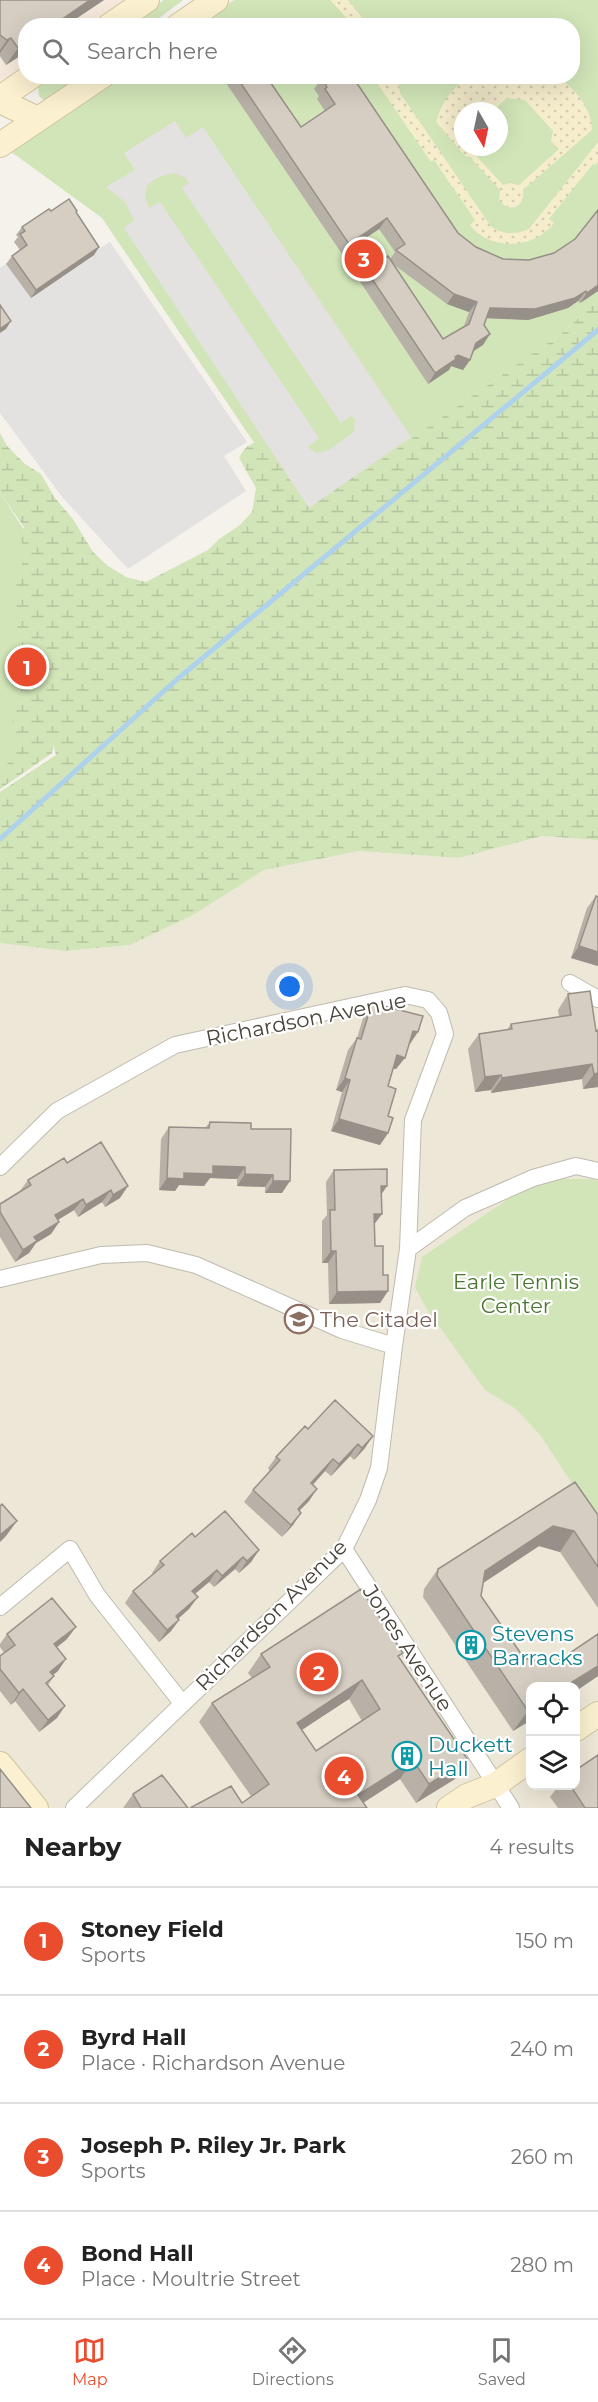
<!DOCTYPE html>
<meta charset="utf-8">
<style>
:root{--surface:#fff;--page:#f6f6f6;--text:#222;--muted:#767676;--line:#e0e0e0;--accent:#ea4c2e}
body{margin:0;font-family:Montserrat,sans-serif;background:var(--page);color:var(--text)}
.controls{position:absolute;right:18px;bottom:18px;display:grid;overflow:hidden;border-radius:12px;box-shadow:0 6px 24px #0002}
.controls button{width:54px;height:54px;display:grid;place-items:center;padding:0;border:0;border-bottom:2px solid var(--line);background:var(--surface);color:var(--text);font:30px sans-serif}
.compass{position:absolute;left:454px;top:102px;width:54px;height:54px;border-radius:50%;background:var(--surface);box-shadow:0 6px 24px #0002;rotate:171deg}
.you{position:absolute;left:290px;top:987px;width:21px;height:21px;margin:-15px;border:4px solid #fff;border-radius:50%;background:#1a73e8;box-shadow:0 0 0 9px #1a73e833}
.badge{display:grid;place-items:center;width:39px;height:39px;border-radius:50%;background:var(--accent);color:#fff;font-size:20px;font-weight:700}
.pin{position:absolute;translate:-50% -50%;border:3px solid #fff;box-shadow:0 2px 6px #0006}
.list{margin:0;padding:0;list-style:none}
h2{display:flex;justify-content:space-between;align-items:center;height:78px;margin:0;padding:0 24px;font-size:26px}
h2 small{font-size:20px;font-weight:400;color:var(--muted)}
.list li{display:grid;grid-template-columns:39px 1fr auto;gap:18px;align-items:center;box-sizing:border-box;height:108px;padding:0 24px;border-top:2px solid var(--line)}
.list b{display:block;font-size:22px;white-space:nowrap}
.list p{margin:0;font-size:20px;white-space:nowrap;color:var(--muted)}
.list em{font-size:20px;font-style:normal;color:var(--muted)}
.icon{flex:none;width:33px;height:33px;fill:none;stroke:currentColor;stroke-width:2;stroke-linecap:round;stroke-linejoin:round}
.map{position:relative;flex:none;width:598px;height:1808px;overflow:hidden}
.search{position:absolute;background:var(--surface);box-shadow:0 6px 24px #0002;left:18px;right:18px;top:18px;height:66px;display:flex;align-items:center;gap:15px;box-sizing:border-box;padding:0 21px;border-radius:24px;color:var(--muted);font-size:22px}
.sheet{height:510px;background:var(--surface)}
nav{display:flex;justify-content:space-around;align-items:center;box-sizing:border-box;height:84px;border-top:2px solid var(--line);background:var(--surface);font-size:16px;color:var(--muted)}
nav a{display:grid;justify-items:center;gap:3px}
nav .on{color:var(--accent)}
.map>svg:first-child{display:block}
.commercial{fill:#f4e9da}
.education{fill:#ede7d7;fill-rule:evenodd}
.green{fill:#d1e5b8;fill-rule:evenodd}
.wetland{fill:url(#wetland-marsh)}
.sand{fill:url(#sand-dots);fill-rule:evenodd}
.parking{fill:#e4e2e0;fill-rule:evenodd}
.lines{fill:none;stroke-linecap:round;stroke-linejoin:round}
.stream{stroke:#aed2ec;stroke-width:5}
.street-casing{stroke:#c0baaf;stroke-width:18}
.secondary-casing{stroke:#d1c59f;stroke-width:26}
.street{stroke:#fff;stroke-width:16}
.secondary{stroke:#fbf1d0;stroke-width:24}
.wall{fill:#b8b1a7;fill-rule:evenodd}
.shaded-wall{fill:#969088}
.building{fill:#d6cec2;stroke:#969088;stroke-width:1.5;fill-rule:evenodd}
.labels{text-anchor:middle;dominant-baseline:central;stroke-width:4.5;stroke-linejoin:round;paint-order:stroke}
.street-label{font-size:21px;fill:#49433a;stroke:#fff}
.park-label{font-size:21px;fill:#4a7730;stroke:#fff}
.education-label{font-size:21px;fill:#785e54;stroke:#fff;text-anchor:start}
.culture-label{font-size:21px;fill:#0d838f;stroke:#fff;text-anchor:start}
</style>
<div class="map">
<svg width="598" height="1808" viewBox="0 0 598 1808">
<defs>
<pattern id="wetland-marsh" width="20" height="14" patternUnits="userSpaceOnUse" patternTransform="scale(1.5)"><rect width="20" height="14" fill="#d1e5b8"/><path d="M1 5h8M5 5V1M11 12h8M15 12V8" fill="none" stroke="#b5c69f"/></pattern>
<pattern id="sand-dots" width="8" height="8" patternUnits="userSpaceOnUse" patternTransform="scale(1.5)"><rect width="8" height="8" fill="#f5edcc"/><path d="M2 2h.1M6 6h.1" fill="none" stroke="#d4ccb0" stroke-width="1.8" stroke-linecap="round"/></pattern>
</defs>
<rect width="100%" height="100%" fill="#f5f2ec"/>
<!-- commercial -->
<path class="commercial" d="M0 0H129L91 25 26 26 25 69 0 81Z"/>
<!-- education -->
<path class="education" d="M542 836 598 840V1808H0V943L65 951 130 945 195 914 264 870 359 851 459 858ZM530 1686H576V1786H530Z"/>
<!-- green -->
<path class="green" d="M164 0H183L150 25 126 26Z
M234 0H598V300L562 333 303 515 102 218 10 151 120 77 572 76V26L196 25ZM463 111H499V147H463Z
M53 77H78L45 101 39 96 38 87Z
M0 493 58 582 52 753 0 789Z
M559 1179H592L598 1181V1523L541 1436 516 1409 485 1390 426 1308 415 1287 422 1257 517 1193Z"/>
<!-- wetland -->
<path class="wetland" d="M598 300V840L542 836 459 858 359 851 264 870 195 914 130 945 65 951 0 943V792L56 755 53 744 52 753 0 789V782L14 748 12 705 21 692 18 634 13 586 26 555 21 540 24 527 0 493V433L7 446 25 464 41 474 55 498 73 519 93 552 108 566 126 577 146 582 208 550 219 539 240 525 252 512 256 488 239 458C244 448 248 444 260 441 279 455 285 476 300 494L350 479 368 469 562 333Z"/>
<!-- sand -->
<path class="sand" d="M330 0H348L368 25H353Z
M557 76C574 88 592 108 592 130L523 190C526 207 509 214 499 200L500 190 469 156 466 157 436 122C441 103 452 88 469 77ZM507 98 525 100 553 131 551 141 559 149 519 185 510 183 503 185 468 147H463V111H493Z
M373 77H398L400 93 490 225C500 235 516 235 529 229L598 142V162L595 165 593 164 549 219 554 223C534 250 490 251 470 225L475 220 434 160 431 162Z"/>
<!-- parking -->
<path class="parking" d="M175 121 186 138 203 127 411 437 309 508 124 228 134 220 125 202 106 187 135 170 124 153ZM174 173 186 178 189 183 182 188 341 423 351 416 355 419 354 432 329 450 316 453 308 447 319 438 160 202 149 208 145 197 147 185 159 177Z
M110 242 247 442 224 456 246 491 128 569 63 498 0 413V333L5 329 0 321V268L22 253H92Z"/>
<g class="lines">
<!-- stream -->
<path class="stream" d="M0 839 175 681 598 330"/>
<!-- street casing -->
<g class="street-casing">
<path id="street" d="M570 983 598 999
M0 1167 57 1111 175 1045 405 995 428 1000 439 1013 445 1034 413 1120 408 1249 394 1346 379 1468 368 1500 344 1549 74 1808
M408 1249 465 1208 533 1178 576 1166 598 1171
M0 1279 101 1255 147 1253 196 1265 342 1330 394 1346
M344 1549 511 1808
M0 1607 70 1549 97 1595 182 1703"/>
</g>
<!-- secondary casing -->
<g class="secondary-casing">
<path id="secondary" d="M109 26 147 0
M178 26 216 0
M0 98 32 76
M0 101 38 119
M0 145 102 76
M576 1729 598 1714
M0 1764 36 1808
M449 1808 467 1796 495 1785 530 1760"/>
</g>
<!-- street -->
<use href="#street" class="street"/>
<!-- secondary -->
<use href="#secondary" class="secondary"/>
</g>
<!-- wall -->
<path class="wall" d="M0 0H104L65 26H26V52L6 65 0 56Z
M222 76H266L301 127 325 111 317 99 319 96 314 89 322 78 458 233 476 247 503 259 529 260 554 253 575 239 598 210V291L580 303 578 301 568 308 528 320 486 318 484 325 483 345 473 351 470 360 463 370 451 366 449 370 428 384 359 280 366 270 390 259 395 252 379 229 342 254 222 77ZM393 264 447 304 469 312 464 326 443 339Z
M51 211 76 213 99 247 94 255 31 298 6 264 12 256 20 250 14 242 18 237 16 235 22 227Z
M596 896 598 966 571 958 587 908Z
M568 994 596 1031 598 1030V1087L583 1089 582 1079 491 1093V1090L475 1092 468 1049 479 1034 507 1030 511 1024 559 1017 558 1010Z
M372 1003 410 1044H409L396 1069H393L388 1086V1133L380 1145 331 1131 342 1092 336 1090 348 1050 357 1038 364 1015Z
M210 1122 251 1129 282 1193H265V1187L237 1186V1179L210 1178 204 1186 179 1185 175 1191 159 1190 161 1139 169 1127 205 1128Z
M101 1142 120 1198 105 1207 102 1202 78 1217 74 1210 58 1220 59 1222 51 1234 36 1243 29 1253 15 1262 0 1237V1204L20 1191 28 1180 67 1163Z
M334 1170 387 1186 381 1193 374 1225 375 1246 388 1291 380 1303 329 1304 328 1263H322V1221L327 1215 326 1182Z
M335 1400 365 1448 354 1460 350 1456 331 1476 325 1471 313 1485 309 1501 299 1511 293 1525 282 1537 244 1502 253 1490 270 1471 268 1468 276 1457 308 1429Z
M598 1515V1608L560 1552 539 1546 483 1583 481 1596 524 1658 598 1676 576 1691V1686H531V1720L513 1731 423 1597 424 1589 438 1569Z
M195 1537 259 1550 251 1562 239 1573 235 1569 214 1587 209 1582 195 1594 189 1609 178 1618 179 1620 171 1631 159 1642 125 1603 133 1591 153 1574 152 1573 160 1561Z
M7 1634 67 1639 57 1647 58 1671 53 1675 54 1676 48 1685 57 1718 39 1732 15 1701 11 1705 0 1691V1656L4 1653 0 1647V1644Z
M261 1654 400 1658 468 1760 455 1779 416 1803 400 1779 363 1803H242L251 1796 199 1722 212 1703 252 1678 248 1673ZM349 1699 362 1721 316 1751 302 1730Z
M559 1785H576L598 1808H558L550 1797Z
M133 1794 188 1808H123Z"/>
<!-- shaded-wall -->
<path class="shaded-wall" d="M90 0H104L65 26H52Z
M11 38 0 53V50L7 40Z
M26 43V52L6 65 18 48Z
M387 218 379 229 342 254 349 244Z
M99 247 94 255 31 298 36 290Z
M598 285V291L580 303 587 293Z
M586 291 578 301 568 308 545 315 528 320 483 318 490 308Z
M454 294 477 302 469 312 447 304Z
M11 321 6 329 0 333V329Z
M490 334 483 345 469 354 476 343Z
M458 355 470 360 463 370 451 366 449 370 428 384 435 373Z
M579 946 598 952V966L571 958Z
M413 1031 418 1032 410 1044 405 1043Z
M397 1055 405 1058 396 1069 389 1067Z
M592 1064 582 1079 491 1093 502 1078Z
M598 1073V1087L583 1089 594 1074Z
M501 1075 491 1090 475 1092 485 1077Z
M345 1078 350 1080 342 1092 336 1090Z
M339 1119 388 1133 380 1145 331 1131Z
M213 1166 245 1167 237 1179 210 1178 204 1186 179 1185 175 1191 159 1190 167 1178Z
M245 1174 273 1175 265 1187 237 1186Z
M273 1181H290L282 1193H265Z
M128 1186 120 1198 105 1207 113 1195Z
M381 1186H387L379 1198Z
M111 1190 102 1202 78 1217 86 1205Z
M83 1199 74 1210 46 1227 55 1215Z
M374 1214H382L373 1226Z
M59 1222 51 1234 36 1243 29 1253 15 1262 23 1250 34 1237Z
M331 1251H336L328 1263H322Z
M388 1291 380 1303 329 1304 337 1292Z
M373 1436 365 1448 354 1460 362 1448Z
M358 1444 350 1456 331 1476 339 1464Z
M333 1459 325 1471 303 1495 311 1483Z
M317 1489 309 1501 289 1521 298 1509Z
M301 1513 293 1525 282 1537 291 1525Z
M17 1521 6 1536 0 1542V1535Z
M553 1526 574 1531 560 1552 539 1546 471 1591 485 1571Z
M259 1550 251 1562 239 1573 247 1561Z
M243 1557 235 1569 214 1587 222 1576Z
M217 1570 209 1582 184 1603 192 1591Z
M198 1597 189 1609 168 1628 176 1616Z
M179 1620 171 1631 159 1642 167 1630Z
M76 1627 67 1639 46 1656 54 1644Z
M66 1659 58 1671 42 1683 50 1672Z
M598 1666V1676L576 1691V1686H566Z
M362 1680 349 1699 283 1742 297 1723Z
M23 1689 15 1701 11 1705 19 1693Z
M65 1706 57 1718 39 1732 48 1720Z
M531 1709V1720L513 1731 528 1711Z
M413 1760 400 1779 355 1808 358 1795Z
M468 1760 455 1779 416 1803 429 1784Z"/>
<!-- building -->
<path class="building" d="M0 0H90L52 26H26V43L18 48 11 38 7 40 0 35Z
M236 76H266L301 127 335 104 325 89 327 87 322 78 324 76H352L458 233 476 247 503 259 529 260 554 253 575 239 598 210V285L587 293 586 291 575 298 535 309 490 308 484 325 490 334 476 343 470 360 458 355 455 357 456 359 435 373 366 270 388 256 443 339 469 324 477 302 454 294 396 250 405 244 387 218 349 244Z
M69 199 77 211 76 212 99 247 36 290 12 256 27 245 20 234 25 231 22 227 49 209 51 211Z
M0 305 11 321 0 329Z
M596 896 598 897V952L579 946Z
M590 991 596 1031 598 1030V1073L594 1074 592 1064 502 1078 501 1075 485 1077 479 1034 512 1029 511 1024 571 1015 568 994Z
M372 1003 423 1016 418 1032 413 1031 405 1058 397 1055 388 1086 396 1089 388 1116 393 1118 388 1133 339 1119 350 1080 345 1078 357 1038 361 1039Z
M210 1122 251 1123V1129H291L290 1181H273V1175L245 1174V1167L213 1166V1174L184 1173V1179L167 1178 169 1127 209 1128Z
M101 1142 128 1186 113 1195 111 1190 86 1205 83 1199 55 1215 59 1222 34 1237 37 1241 23 1250 0 1212V1204L31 1185 28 1180 64 1158 67 1163Z
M387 1169V1186H381L382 1214H374L375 1246H383V1275H388V1291L337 1292 336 1251H331L330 1210H335L334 1170Z
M335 1400 373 1436 362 1448 358 1444 339 1464 333 1459 311 1483 317 1489 298 1509 301 1513 291 1525 253 1490 280 1460 276 1457 305 1426 308 1429Z
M575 1482 598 1515V1567L574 1531 553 1526 485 1571 481 1596 524 1658 552 1665 598 1634V1666L566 1686H531V1709L528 1711 437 1576 438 1569Z
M2 1504 17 1521 0 1535V1506Z
M225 1511 259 1550 247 1561 243 1557 222 1576 217 1570 192 1591 198 1597 176 1616 179 1620 167 1630 133 1591 164 1565 160 1561 192 1533 195 1537Z
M361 1589 403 1653 398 1656 468 1760 429 1784 413 1760 358 1795 367 1808H190L231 1786 242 1803 269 1784 212 1703 270 1667 261 1654ZM362 1680 380 1709 316 1751 297 1723Z
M52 1598 76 1627 54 1644 66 1659 50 1672 54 1676 46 1683 65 1706 48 1720 23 1689 19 1693 0 1669V1656L15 1645 7 1634Z
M598 1755V1808H585L570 1785H576V1770Z
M0 1769 31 1808H0Z
M162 1775 188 1808H141L133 1794Z"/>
<!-- icons -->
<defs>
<g id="university-ring" transform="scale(1.5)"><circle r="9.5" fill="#fff" stroke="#8d6e63" stroke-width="1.5"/><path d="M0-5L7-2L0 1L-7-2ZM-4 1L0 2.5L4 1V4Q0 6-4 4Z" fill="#8d6e63"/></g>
<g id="building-ring" transform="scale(1.5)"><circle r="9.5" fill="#fff" stroke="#0f9aa8" stroke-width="1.5"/><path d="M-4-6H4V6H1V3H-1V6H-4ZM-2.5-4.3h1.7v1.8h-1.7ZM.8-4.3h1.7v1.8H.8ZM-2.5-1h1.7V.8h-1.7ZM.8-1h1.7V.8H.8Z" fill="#0f9aa8"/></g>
</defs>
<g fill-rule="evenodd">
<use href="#university-ring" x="299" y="1319"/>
<use href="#building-ring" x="471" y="1645"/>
<use href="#building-ring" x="407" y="1756"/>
</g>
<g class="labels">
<!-- street labels -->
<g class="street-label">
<text transform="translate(306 1019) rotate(-11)">Richardson Avenue</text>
<text transform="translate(271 1615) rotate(-45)">Richardson Avenue</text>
<text transform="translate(408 1648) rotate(57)">Jones Avenue</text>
</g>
<!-- park labels -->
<g class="park-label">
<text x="516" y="1281">Earle Tennis<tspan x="516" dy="24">Center</tspan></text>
</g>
<!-- education labels -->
<g class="education-label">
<text x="320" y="1319">The Citadel</text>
</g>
<!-- culture labels -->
<g class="culture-label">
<text x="492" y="1633">Stevens<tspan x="492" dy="24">Barracks</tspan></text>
<text x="428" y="1744">Duckett<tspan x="428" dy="24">Hall</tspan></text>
</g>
</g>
</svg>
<div class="controls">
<button><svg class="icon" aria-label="locate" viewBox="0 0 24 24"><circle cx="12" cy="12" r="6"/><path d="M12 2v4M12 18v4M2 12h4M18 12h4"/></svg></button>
<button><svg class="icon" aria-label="layers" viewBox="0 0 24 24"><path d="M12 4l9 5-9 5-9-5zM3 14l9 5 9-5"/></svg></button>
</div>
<svg class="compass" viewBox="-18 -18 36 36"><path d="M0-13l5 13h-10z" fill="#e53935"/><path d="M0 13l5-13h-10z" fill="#767676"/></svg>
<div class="you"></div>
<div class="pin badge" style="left:27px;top:667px">1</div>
<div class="pin badge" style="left:319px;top:1672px">2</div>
<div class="pin badge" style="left:364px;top:259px">3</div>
<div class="pin badge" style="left:344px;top:1776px">4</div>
<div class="search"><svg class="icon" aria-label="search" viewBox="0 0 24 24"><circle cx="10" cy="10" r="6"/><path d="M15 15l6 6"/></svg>Search here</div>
</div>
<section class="sheet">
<h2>Nearby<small>4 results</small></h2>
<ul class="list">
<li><span class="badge">1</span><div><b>Stoney Field</b><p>Sports</p></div><em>150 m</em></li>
<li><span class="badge">2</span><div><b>Byrd Hall</b><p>Place · Richardson Avenue</p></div><em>240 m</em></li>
<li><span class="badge">3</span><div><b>Joseph P. Riley Jr. Park</b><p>Sports</p></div><em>260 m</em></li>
<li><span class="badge">4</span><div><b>Bond Hall</b><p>Place · Moultrie Street</p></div><em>280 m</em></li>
</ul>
</section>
<nav>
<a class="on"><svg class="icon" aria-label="map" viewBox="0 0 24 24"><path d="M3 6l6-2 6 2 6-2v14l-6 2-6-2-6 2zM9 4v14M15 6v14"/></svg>Map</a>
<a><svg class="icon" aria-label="directions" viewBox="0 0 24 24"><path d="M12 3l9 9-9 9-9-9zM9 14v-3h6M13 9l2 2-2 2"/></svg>Directions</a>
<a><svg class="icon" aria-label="saved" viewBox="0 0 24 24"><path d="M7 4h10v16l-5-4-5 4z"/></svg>Saved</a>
</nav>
